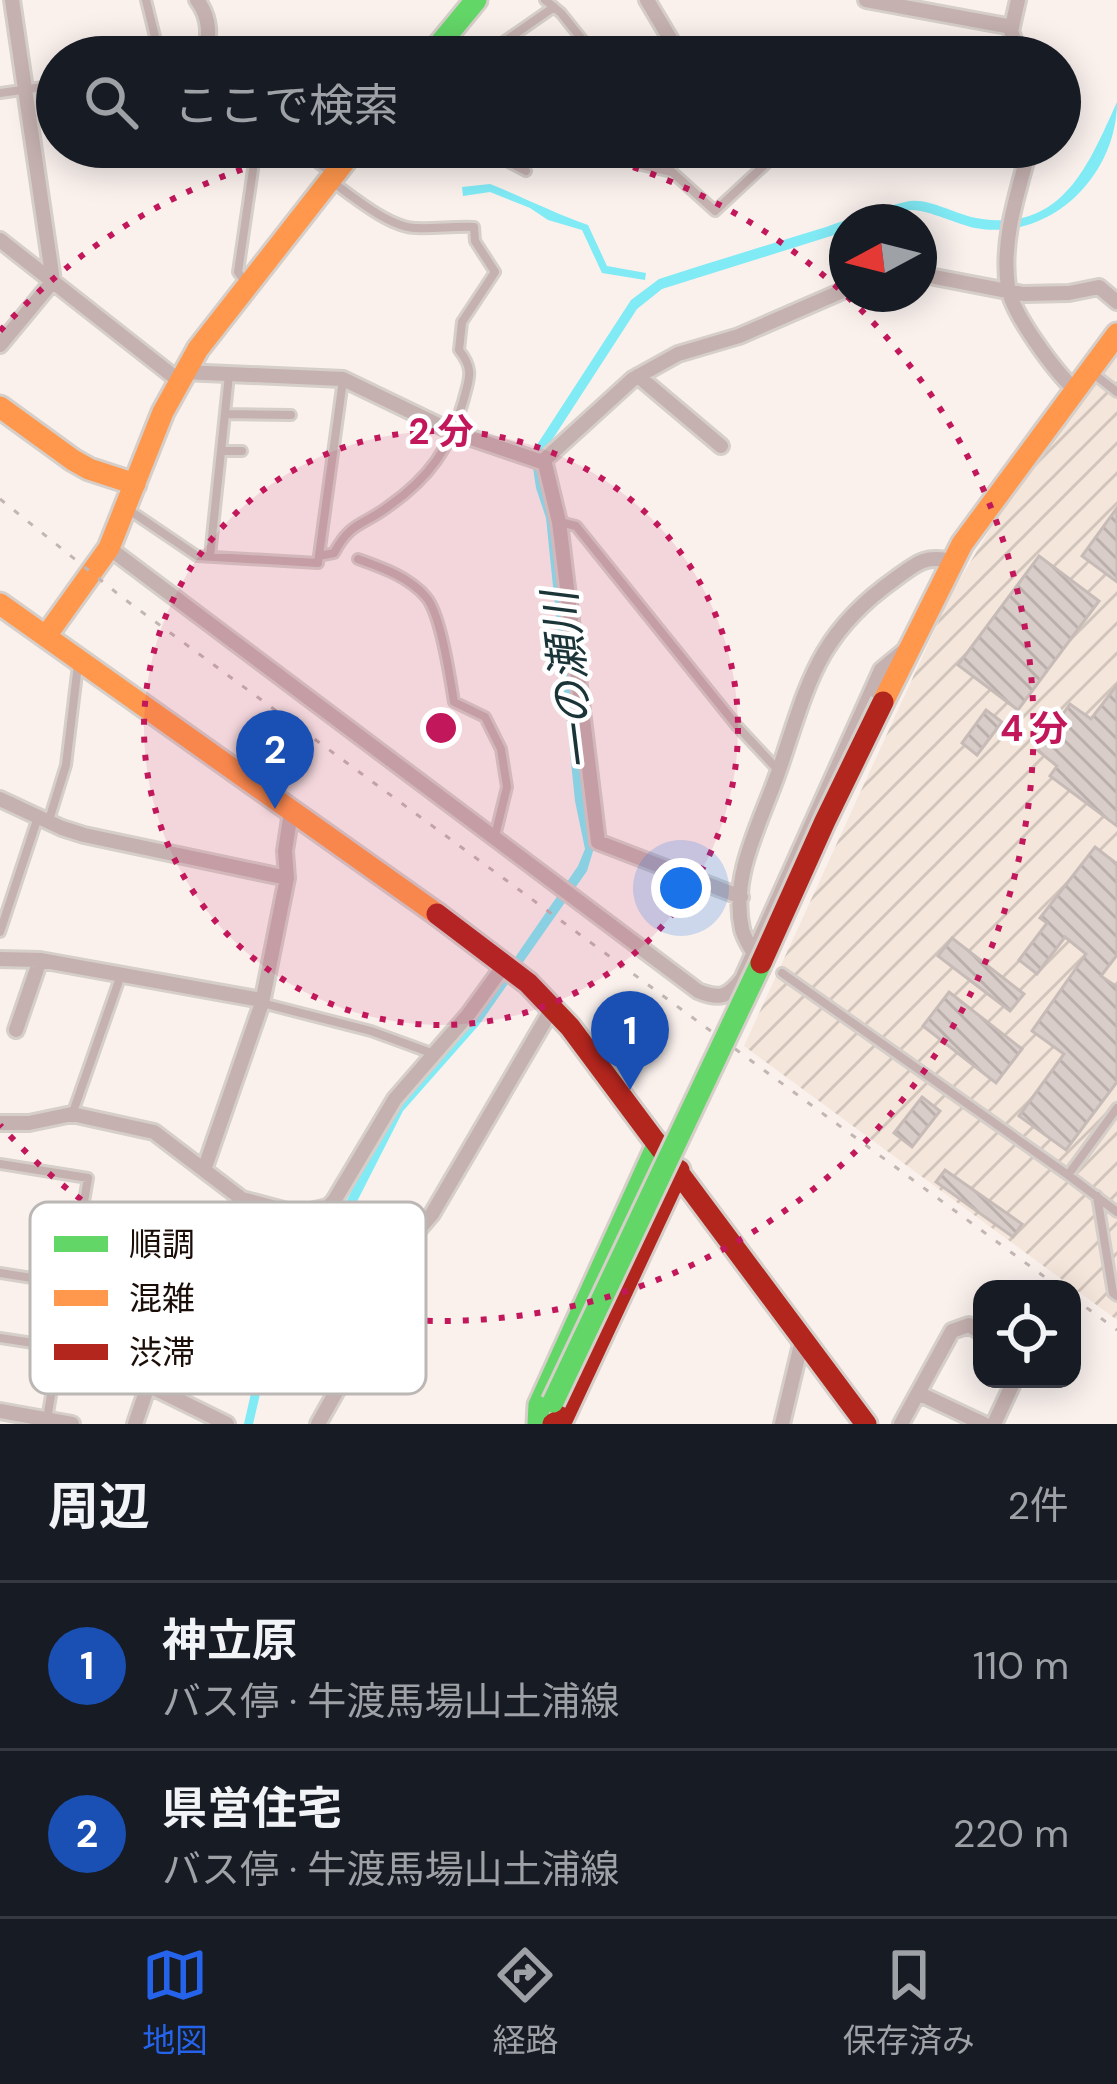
<!DOCTYPE html>
<html lang="ja">
<meta charset="utf-8">
<style>
:root{--surface:#171b24;--page:#20242c;--text:#f1f3f6;--muted:#9ea1a6;--line:#363941;--accent:#2563eb}
body{margin:0;font-family:"DM Sans","Noto Sans JP",sans-serif;background:var(--page);color:var(--text)}
.controls{position:absolute;right:36px;bottom:36px;display:grid;overflow:hidden;border-radius:24px;box-shadow:0 6px 30px #0003}
.controls button{width:108px;height:108px;display:grid;place-items:center;padding:0;border:0;border-bottom:3px solid var(--line);background:var(--surface);color:var(--text);font:60px sans-serif}
.compass{position:absolute;left:829px;top:204px;width:108px;height:108px;border-radius:50%;background:var(--surface);box-shadow:0 6px 30px #0003;rotate:263deg}
.you{position:absolute;left:681px;top:888px;width:42px;height:42px;margin:-30px;border:9px solid #fff;border-radius:50%;background:#1a73e8;box-shadow:0 0 0 18px #1a73e833}
.badge{display:grid;place-items:center;width:78px;height:78px;border-radius:50%;background:var(--accent);color:#fff;font-size:39px;font-weight:700}
.pin{position:absolute;translate:-50% -99px;filter:drop-shadow(0 3px 6px #0008)}
.pin::after{content:'';position:absolute;top:63px;width:42px;height:36px;background:inherit;clip-path:polygon(0 0,100% 0,50% 100%)}
.list{margin:0;padding:0;list-style:none}
h2{display:flex;justify-content:space-between;align-items:center;height:156px;margin:0;padding:0 48px;font-size:51px}
h2 small{font-size:39px;font-weight:400;color:var(--muted)}
.list li{display:grid;grid-template-columns:78px 1fr auto;gap:36px;align-items:center;box-sizing:border-box;height:168px;padding:0 48px;border-top:3px solid var(--line)}
.list b{display:block;font-size:45px;white-space:nowrap}
.list p{margin:0;font-size:39px;white-space:nowrap;color:var(--muted)}
.list em{font-size:39px;font-style:normal;color:var(--muted)}
.icon{flex:none;width:66px;height:66px;fill:none;stroke:currentColor;stroke-width:2;stroke-linecap:round;stroke-linejoin:round}
.map{position:relative;flex:none;width:1117px;height:1424px;overflow:hidden}
.search{position:absolute;background:var(--surface);box-shadow:0 6px 30px #0003;left:36px;right:36px;top:36px;height:132px;display:flex;align-items:center;gap:30px;box-sizing:border-box;padding:0 42px;border-radius:66px;color:var(--muted);font-size:45px}
.sheet{height:492px;background:var(--surface)}
nav{display:flex;justify-content:space-around;align-items:center;box-sizing:border-box;height:168px;border-top:3px solid var(--line);background:var(--surface);font-size:33px;color:var(--muted)}
nav a{display:grid;justify-items:center;gap:6px}
nav .on{color:var(--accent)}
.map>svg:first-child{display:block}
.industrial{fill:url(#industrial-furrows)}
.water{fill:#80eaf5}
.building{fill:url(#building-back-hatch);stroke:#c6bbb7;stroke-width:3}
.lines{fill:none;stroke-linecap:round;stroke-linejoin:round}
.lane-casing{stroke:#d5cec9;stroke-width:14}
.street-casing{stroke:#d5cec9;stroke-width:20}
.fast-casing{stroke:#d5cec9;stroke-width:27}
.slow-casing{stroke:#d5cec9;stroke-width:27}
.jam-casing{stroke:#d5cec9;stroke-width:27}
.lane{stroke:#c5b1b0;stroke-width:8}
.street{stroke:#c5b1b0;stroke-width:14}
.fast{stroke:#63d668;stroke-width:21}
.slow{stroke:#ff974d;stroke-width:21}
.jam{stroke:#b3261e;stroke-width:21}
.rail{stroke:#c2b5b2;stroke-width:3;stroke-dasharray:6 12;stroke-linecap:butt}
.fast-bridge-casing{stroke:#d5cec9;stroke-width:27;stroke-linecap:butt}
.jam-bridge-casing{stroke:#d5cec9;stroke-width:27;stroke-linecap:butt}
.fast-bridge{stroke:#63d668;stroke-width:21}
.jam-bridge{stroke:#b3261e;stroke-width:21}
.ring{fill:none;stroke:#c2185b;stroke-width:6;stroke-dasharray:6 12}
.labels{text-anchor:middle;dominant-baseline:central;stroke-width:9;stroke-linejoin:round;paint-order:stroke}
.water-label{font-size:45px;font-style:italic;fill:#1a3437;stroke:#fff}
.key{fill:#fff;stroke:#bbb7b5;stroke-width:3}
.key-label{font-size:33px;fill:#1b0e09}
.centre{fill:#c2185b;stroke:#fff;stroke-width:6}
.ring-label{font-size:36px;text-anchor:middle;font-weight:bold;fill:#c2185b;stroke:#fff;stroke-width:9;stroke-linejoin:round;paint-order:stroke}
</style>
<div class="map">
<svg width="1117" height="1424" viewBox="0 0 1117 1424">
<defs>
<pattern id="industrial-furrows" width="10" height="10" patternUnits="userSpaceOnUse" patternTransform="scale(3)"><rect width="10" height="10" fill="#f5e6dc"/><path d="M-1 1l2-2M0 10L10 0M9 11l2-2" fill="none" stroke="#d1c4bb"/></pattern>
<pattern id="building-back-hatch" width="6" height="6" patternUnits="userSpaceOnUse" patternTransform="scale(3)"><rect width="6" height="6" fill="#d9cdc9"/><path d="M-1 5l2 2M0 0l6 6M5-1l2 2" fill="none" stroke="#baafab"/></pattern>
</defs>
<rect width="100%" height="100%" fill="#faf1ed"/>
<!-- industrial -->
<path class="industrial" d="M1117 355V1320L744 1046 952 592 994 523Z"/>
<!-- water -->
<path class="water" d="M1117 102C1117 175 1051 242 975 228 956 224 929 210 911 210 900 210 887 219 875 221 866 223 856 222 847 222V231L662 289 637 309 541 457 555 515 584 800 594 848 587 871 479 1025 403 1111 342 1231 316 1248 273 1339 253 1424H244L264 1336 308 1241 335 1224 394 1105 503 975 578 866 585 849 575 801 546 518 536 488 531 454 631 300 659 279C715 261 771 244 826 227 852 218 878 208 905 202 926 196 954 214 976 218 1062 234 1088 166 1117 102Z
M490 184C523 197 554 213 588 225L607 266 646 273 645 280 602 273 582 230 548 220 530 208 490 192 463 196 462 187Z"/>
<!-- building -->
<path class="building" d="M1117 508V582L1082 556Z
M1039 556 1099 601 1018 710 958 665Z
M1117 685V826L1050 776 1057 766 1037 750 1070 704 1091 719Z
M986 710 1002 722 977 755 962 743Z
M1095 847 1117 864V955L1101 976 1117 987V1082L1066 1150 1019 1116 1064 1054 1032 1031 1086 954 1065 937 1037 974 1019 960 1047 923 1040 918Z
M952 938 1024 994 1010 1011 938 956Z
M949 992 1022 1049 996 1083 923 1026Z
M922 1097 940 1111 912 1147 894 1133Z
M945 1170 1022 1224 1013 1237 936 1182Z"/>
<g class="lines">
<!-- lane casing -->
<g class="lane-casing">
<path id="lane" d="M146 0 158 49 147 57
M545 0 561 13 592 52V57
M482 57 554 7
M0 93 57 85
M498 147 499 157 526 171
M628 147 637 164 672 172 715 211 784 147
M246 283 238 272 255 156 252 147
M1090 371 1117 392
M225 414 291 415
M221 451H242
M129 510 197 556 318 563 343 380
M560 522 576 526 737 726 778 770
M210 556 229 375
M319 556 334 553C351 521 363 526 389 506 429 478 450 448 463 402 469 379 475 370 459 350L462 322 495 272 475 241 474 227C454 226 435 229 416 228 390 228 352 196 331 181
M358 559C383 568 409 577 426 597 441 614 450 678 454 702L485 717 501 749 507 787 495 836
M49 820 66 765 78 665
M0 932 38 817
M782 973 1068 1175 1117 1108
M262 1003 371 1031 434 1054
M73 1112 121 975
M0 1164 88 1178 47 1419
M1068 1175 1117 1212
M1097 1196 1113 1293 1117 1296
M0 1273 70 1284
M0 1338 59 1347"/>
</g>
<!-- street casing -->
<g class="street-casing">
<path id="street" d="M197 0C210 17 212 39 201 57
M647 0 681 57
M866 0 1012 27
M1018 0 1011 31 1020 57
M208 46 236 57
M301 147 336 172
M1030 147C1018 192 1001 240 1008 287 1012 314 1055 371 1075 390
M0 240 178 380
M919 274 1023 294 1069 293 1099 287 1117 302
M0 345 53 281 12 0
M183 372 343 379 451 431 542 462 633 379 678 354 739 336 847 289
M638 376 721 446
M544 460 559 522 598 842 741 897
M109 548 698 991C720 1000 728 997 742 979L881 670 904 651
M0 799 62 828 84 835 287 878
M754 954C750 946 744 938 742 929 730 875 762 820 779 770 808 685 816 635 895 579 917 563 924 555 952 561
M0 959 40 960 256 999 262 1003
M16 1030 40 960
M0 1123H29L72 1114 154 1132 242 1199 298 1214 328 1207 334 1201 395 1099 468 1015 505 964
M204 1170 262 1003 287 878 285 851 291 812
M148 1385 227 1424
M918 1393 984 1424
M0 1411 72 1424
M135 1424 167 1330
M318 1424 349 1369 381 1279 396 1256 432 1214 553 1007
M782 1424 803 1336
M901 1424 952 1331 969 1325 982 1333
M994 1424 1015 1379"/>
</g>
<!-- fast casing -->
<g class="fast-casing">
<path id="fast" d="M429 57 476 0
M538 1424 539 1405 658 1143"/>
</g>
<!-- slow casing -->
<g class="slow-casing">
<path id="slow" d="M0 407 73 460 89 469 135 484
M0 604 437 914
M46 636 109 548 163 412 198 349 356 147
M883 702 962 544 1117 334"/>
</g>
<!-- jam casing -->
<g class="jam-casing">
<path id="jam" d="M437 914 528 983 570 1027 866 1424
M553 1424 563 1418 679 1170"/>
</g>
<!-- lane -->
<use href="#lane" class="lane"/>
<!-- street -->
<use href="#street" class="street"/>
<!-- fast -->
<use href="#fast" class="fast"/>
<!-- slow -->
<use href="#slow" class="slow"/>
<!-- jam -->
<use href="#jam" class="jam"/>
<!-- rail -->
<path class="rail" d="M0 499 123 598 1061 1289
M1072 1297 1117 1330"/>
<!-- fast-bridge casing -->
<g class="fast-bridge-casing">
<path id="fast-bridge" d="M553 1402 761 963"/>
</g>
<!-- jam-bridge casing -->
<g class="jam-bridge-casing">
<path id="jam-bridge" d="M761 963 825 821 883 702"/>
</g>
<!-- fast-bridge -->
<use href="#fast-bridge" class="fast-bridge"/>
<!-- jam-bridge -->
<use href="#jam-bridge" class="jam-bridge"/>
</g>
<!-- distance rings -->
<circle cx="441" cy="728" r="297" fill="#c2185b" fill-opacity=".12"/>
<g class="ring">
<circle cx="441" cy="728" r="297"/>
<path d="M0 331A593 593 0 0 1 318 148M564 148A593 593 0 1 1 0 1125"/>
</g>
<g class="labels">
<!-- water labels -->
<g class="water-label">
<text transform="translate(570 681) rotate(-97)">一の瀬川</text>
</g>
</g>
<!-- legend -->
<rect x="30" y="1202" width="396" height="192" rx="18" class="key"/>
<rect x="54" y="1236" width="54" height="16" fill="#63d668"/>
<rect x="54" y="1290" width="54" height="16" fill="#ff974d"/>
<rect x="54" y="1344" width="54" height="16" fill="#b3261e"/>
<g class="key-label">
<text x="129" y="1256">順調</text>
<text x="129" y="1310">混雑</text>
<text x="129" y="1364">渋滞</text>
</g>
<circle cx="441" cy="728" r="18" class="centre"/>
<g class="ring-label">
<text x="441" y="444">2 分</text>
<text x="1034" y="741">4 分</text>
</g>
</svg>
<div class="controls">
<button><svg class="icon" aria-label="locate" viewBox="0 0 24 24"><circle cx="12" cy="12" r="6"/><path d="M12 2v4M12 18v4M2 12h4M18 12h4"/></svg></button>
</div>
<svg class="compass" viewBox="-18 -18 36 36"><path d="M0-13l5 13h-10z" fill="#e53935"/><path d="M0 13l5-13h-10z" fill="#9ea1a6"/></svg>
<div class="you"></div>
<div class="pin badge" style="left:630px;top:1090px;background:#1a4fb4">1</div>
<div class="pin badge" style="left:275px;top:809px;background:#1a4fb4">2</div>
<div class="search"><svg class="icon" aria-label="search" viewBox="0 0 24 24"><circle cx="10" cy="10" r="6"/><path d="M15 15l6 6"/></svg>ここで検索</div>
</div>
<section class="sheet">
<h2>周辺<small>2件</small></h2>
<ul class="list">
<li><span class="badge" style="background:#1a4fb4">1</span><div><b>神立原</b><p>バス停 · 牛渡馬場山土浦線</p></div><em>110 m</em></li>
<li><span class="badge" style="background:#1a4fb4">2</span><div><b>県営住宅</b><p>バス停 · 牛渡馬場山土浦線</p></div><em>220 m</em></li>
</ul>
</section>
<nav>
<a class="on"><svg class="icon" aria-label="map" viewBox="0 0 24 24"><path d="M3 6l6-2 6 2 6-2v14l-6 2-6-2-6 2zM9 4v14M15 6v14"/></svg>地図</a>
<a><svg class="icon" aria-label="directions" viewBox="0 0 24 24"><path d="M12 3l9 9-9 9-9-9zM9 14v-3h6M13 9l2 2-2 2"/></svg>経路</a>
<a><svg class="icon" aria-label="saved" viewBox="0 0 24 24"><path d="M7 4h10v16l-5-4-5 4z"/></svg>保存済み</a>
</nav>
